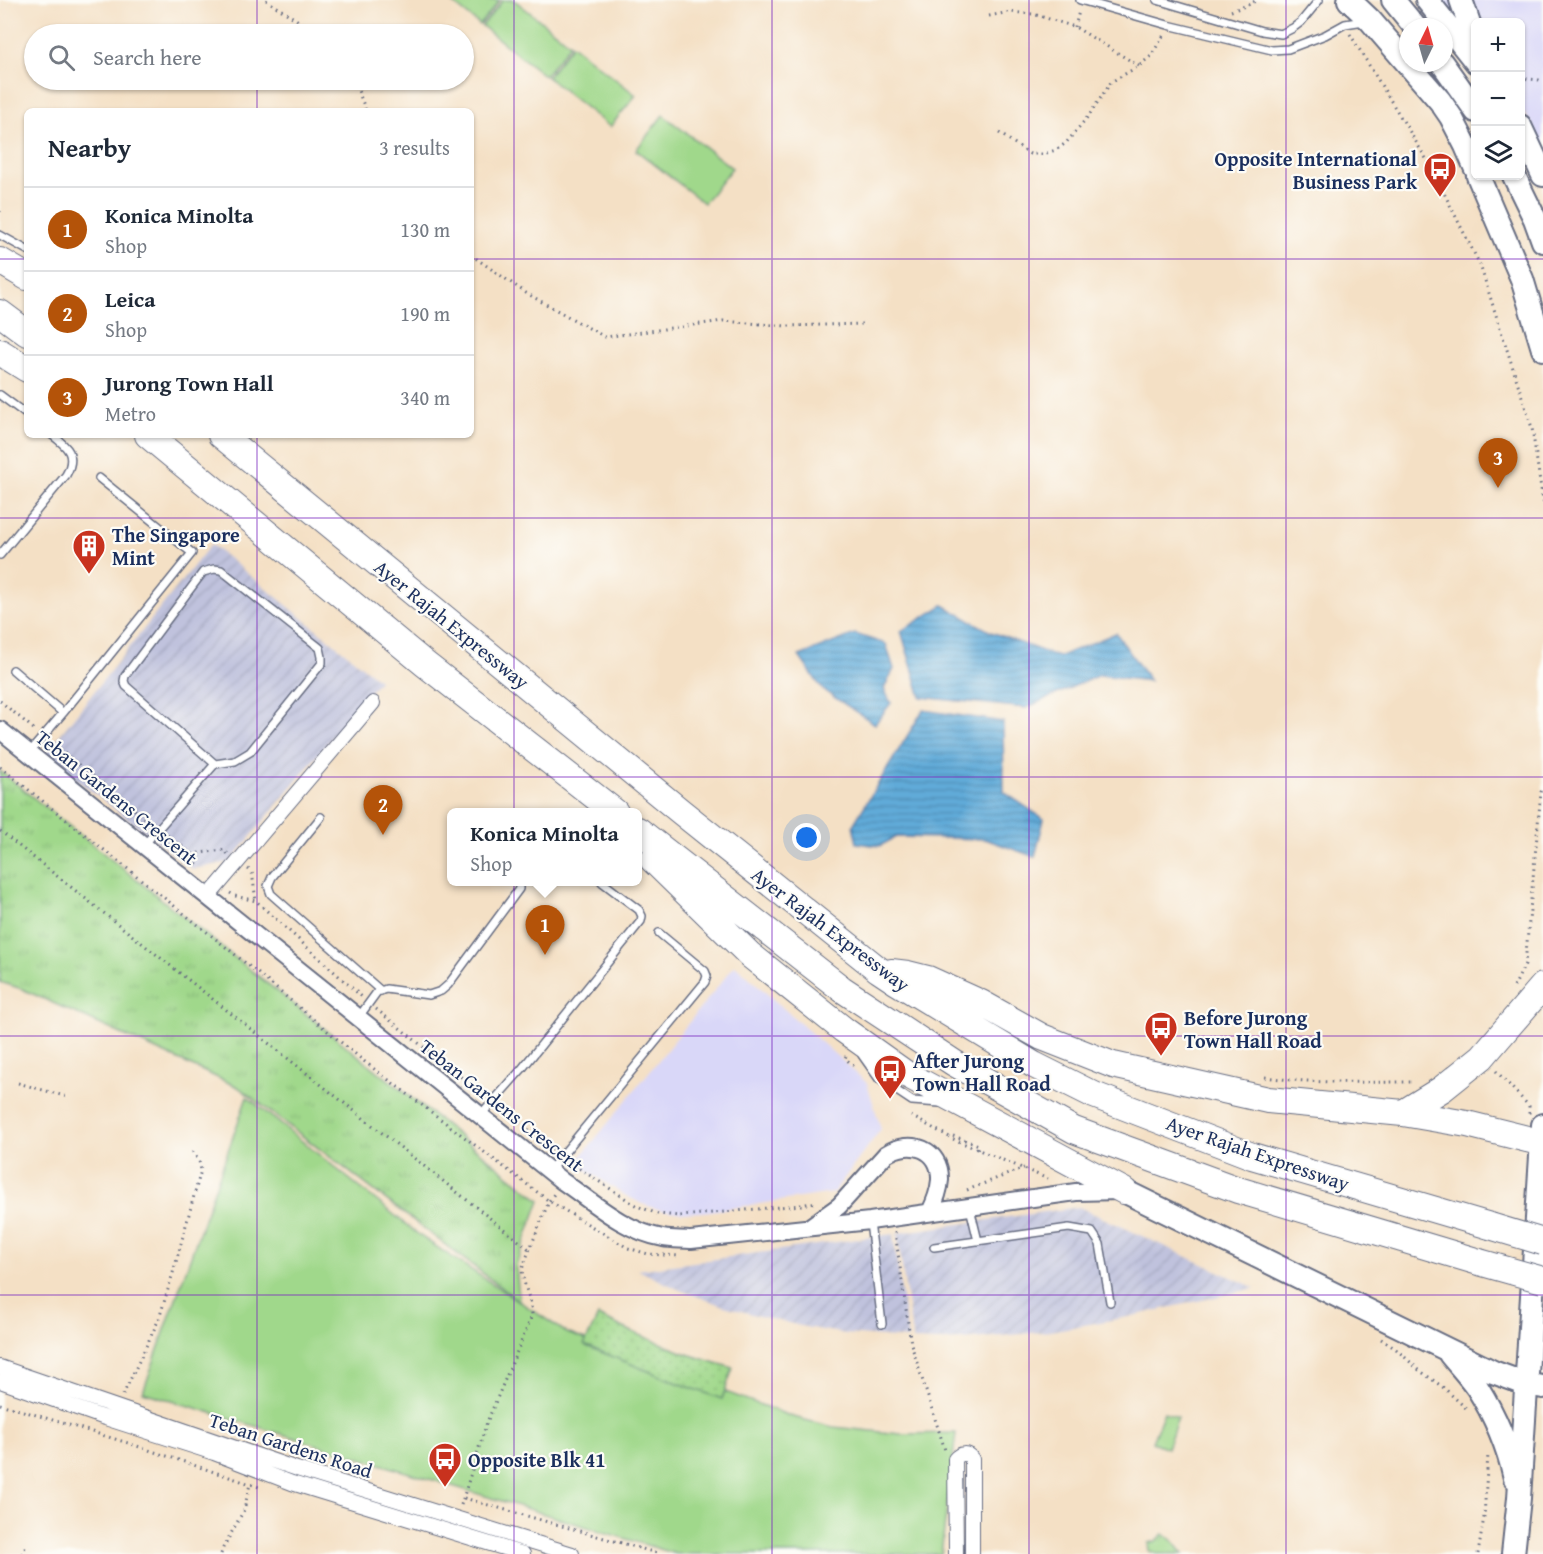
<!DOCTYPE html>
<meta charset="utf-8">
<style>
:root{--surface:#fff;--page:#f6f6f7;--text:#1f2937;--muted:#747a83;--line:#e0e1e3;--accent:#b45309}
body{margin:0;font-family:"Gentium Book Plus",serif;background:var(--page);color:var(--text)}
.controls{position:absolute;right:18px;top:18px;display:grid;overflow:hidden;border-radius:9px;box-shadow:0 2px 4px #0004}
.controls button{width:54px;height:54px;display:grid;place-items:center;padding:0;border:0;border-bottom:2px solid var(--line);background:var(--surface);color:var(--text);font:30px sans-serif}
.compass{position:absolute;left:1399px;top:18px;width:54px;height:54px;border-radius:50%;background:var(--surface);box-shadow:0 2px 4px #0004;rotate:5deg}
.you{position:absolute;left:807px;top:838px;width:21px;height:21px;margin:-15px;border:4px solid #fff;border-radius:50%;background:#1a73e8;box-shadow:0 0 0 9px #1a73e833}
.badge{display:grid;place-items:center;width:39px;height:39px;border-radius:50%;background:var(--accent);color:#fff;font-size:20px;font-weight:700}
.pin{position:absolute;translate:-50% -50px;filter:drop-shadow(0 2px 3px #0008)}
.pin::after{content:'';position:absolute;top:32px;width:21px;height:18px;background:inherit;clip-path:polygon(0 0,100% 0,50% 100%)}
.popup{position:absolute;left:447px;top:808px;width:195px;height:78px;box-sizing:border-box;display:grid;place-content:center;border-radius:9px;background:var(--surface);filter:drop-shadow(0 2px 4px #0005);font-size:20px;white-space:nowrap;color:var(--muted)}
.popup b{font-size:22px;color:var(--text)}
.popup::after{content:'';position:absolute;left:50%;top:100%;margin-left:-12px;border:12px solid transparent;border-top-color:var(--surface)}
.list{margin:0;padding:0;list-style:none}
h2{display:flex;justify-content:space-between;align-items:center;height:78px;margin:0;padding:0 24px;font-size:26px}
h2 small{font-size:20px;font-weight:400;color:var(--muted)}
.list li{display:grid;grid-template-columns:39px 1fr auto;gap:18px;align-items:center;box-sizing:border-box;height:84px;padding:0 24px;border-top:2px solid var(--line)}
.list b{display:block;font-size:22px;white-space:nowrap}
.list p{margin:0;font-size:20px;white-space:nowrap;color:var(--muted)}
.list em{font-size:20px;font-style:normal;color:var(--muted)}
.icon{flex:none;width:33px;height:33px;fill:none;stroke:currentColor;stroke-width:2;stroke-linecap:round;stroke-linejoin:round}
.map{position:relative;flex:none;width:1543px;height:1554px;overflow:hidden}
.search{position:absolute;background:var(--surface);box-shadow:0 2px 4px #0004;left:24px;top:24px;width:450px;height:66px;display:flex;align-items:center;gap:15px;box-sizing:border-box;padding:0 21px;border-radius:33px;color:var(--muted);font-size:22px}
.panel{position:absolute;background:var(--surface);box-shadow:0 2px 4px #0004;left:24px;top:108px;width:450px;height:330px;border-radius:9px}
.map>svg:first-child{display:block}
.built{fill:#d9d7f8}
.industrial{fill:url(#industrial-furrows)}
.grass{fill:#a0d88b;stroke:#5e8474;stroke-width:1.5}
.park{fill:url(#park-tufts);stroke:#5e8474;stroke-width:1.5}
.garden{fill:url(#garden-dots);stroke:#5e8474;stroke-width:1.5}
.water{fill:url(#water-rules);stroke:#3e6d9c;stroke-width:1.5}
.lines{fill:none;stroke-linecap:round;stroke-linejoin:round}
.service-casing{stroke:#676d82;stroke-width:10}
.minor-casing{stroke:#676d82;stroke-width:16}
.tertiary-casing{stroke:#676d82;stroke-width:20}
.primary-casing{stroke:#676d82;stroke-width:26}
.motorway-casing{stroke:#676d82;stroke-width:28}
.path{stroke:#676d82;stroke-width:3;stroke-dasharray:1.5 4.5;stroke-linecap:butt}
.service{stroke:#fff;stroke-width:7}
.minor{stroke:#fff;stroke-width:14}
.tertiary{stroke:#fff;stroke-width:16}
.primary{stroke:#fff;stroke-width:22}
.motorway{stroke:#fff;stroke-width:26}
.motorway-bridge-casing{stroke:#676d82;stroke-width:28;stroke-linecap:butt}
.motorway-bridge{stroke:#fff;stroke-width:26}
.grid{fill:none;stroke:#7b2cbf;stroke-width:1.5;stroke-opacity:0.55}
.labels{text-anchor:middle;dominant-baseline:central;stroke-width:4.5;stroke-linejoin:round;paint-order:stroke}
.poi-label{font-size:20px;font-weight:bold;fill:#1b2f5e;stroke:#fdfcf7;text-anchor:start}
.street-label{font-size:20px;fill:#1b2f5e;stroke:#fdfcf7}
</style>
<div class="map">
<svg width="1543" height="1554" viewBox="0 0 1543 1554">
<defs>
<pattern id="industrial-furrows" width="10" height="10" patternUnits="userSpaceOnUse" patternTransform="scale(1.5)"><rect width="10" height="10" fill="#c0c2dd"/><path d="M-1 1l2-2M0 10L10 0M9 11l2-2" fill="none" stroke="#a4a7c0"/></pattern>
<pattern id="park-tufts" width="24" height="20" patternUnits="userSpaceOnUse" patternTransform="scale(1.5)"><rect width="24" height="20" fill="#a0d88b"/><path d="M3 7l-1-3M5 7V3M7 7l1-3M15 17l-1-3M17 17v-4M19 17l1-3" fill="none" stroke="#89ba7a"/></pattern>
<pattern id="garden-dots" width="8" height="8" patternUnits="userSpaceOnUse" patternTransform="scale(1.5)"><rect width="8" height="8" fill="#a0d88b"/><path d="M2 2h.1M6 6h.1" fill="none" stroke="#89ba7a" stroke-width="1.8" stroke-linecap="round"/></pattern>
<pattern id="water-rules" width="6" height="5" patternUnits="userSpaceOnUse" patternTransform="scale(1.5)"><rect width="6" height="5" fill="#61abd9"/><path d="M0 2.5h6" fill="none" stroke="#4f8cb3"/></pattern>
</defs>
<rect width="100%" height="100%" fill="#fdfcf7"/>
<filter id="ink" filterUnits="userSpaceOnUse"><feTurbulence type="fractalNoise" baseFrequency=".0167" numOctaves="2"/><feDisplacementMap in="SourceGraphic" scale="12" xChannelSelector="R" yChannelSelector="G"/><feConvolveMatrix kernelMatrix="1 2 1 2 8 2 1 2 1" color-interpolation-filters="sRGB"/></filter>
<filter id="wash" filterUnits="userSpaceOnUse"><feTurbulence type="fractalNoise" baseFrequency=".008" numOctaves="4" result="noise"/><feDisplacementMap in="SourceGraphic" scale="24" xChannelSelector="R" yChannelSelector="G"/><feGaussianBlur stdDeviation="1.35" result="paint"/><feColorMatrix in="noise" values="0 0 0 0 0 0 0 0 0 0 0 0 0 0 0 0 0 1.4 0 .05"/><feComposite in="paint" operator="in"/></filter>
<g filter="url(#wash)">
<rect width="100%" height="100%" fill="#f4e0c5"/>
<!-- built -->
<path class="built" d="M1440 0H1543V150L1533 126 1521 109 1520 22H1476L1475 48Z
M735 965 867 1083 881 1129 833 1193 704 1212 683 1213 661 1210 642 1204 623 1194 576 1163Z"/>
<!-- industrial -->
<path class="industrial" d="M211 544 379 680 230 862 193 869 44 755Z
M1079 1207 1255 1288 1128 1317 1050 1331 963 1340 936 1341 913 1340 897 1233Z
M893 1234 908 1339 846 1334 805 1327 755 1315 721 1305 680 1290 638 1270Z"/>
<!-- grass -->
<path class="grass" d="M449 0H500L480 25Z
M503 0H514L570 44 545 76 482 26Z
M572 45 636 95 610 127 547 77Z
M663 115 732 168 704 203 636 150Z
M247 1097 423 1238 567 1333 793 1417 833 1427 901 1434 956 1433 941 1554H676L143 1392Z
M1164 1412 1178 1417 1167 1448 1152 1442Z"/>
<!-- park -->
<path class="park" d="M0 771 540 1200 516 1265 519 1301 238 1087 22 989 0 982Z
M1164 1534 1174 1542 1184 1554H1156L1149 1551 1148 1543 1156 1541Z"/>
<!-- garden -->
<path class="garden" d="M598 1316 635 1333 687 1354 733 1368 722 1399 678 1383 584 1345Z"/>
<!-- water -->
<path class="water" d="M943 605 991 632 1058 657 1116 633 1150 681 1099 675 1026 708 921 697 901 631Z
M855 634 886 644 894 669 884 689 891 703 875 724 823 690 799 656Z
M923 710 1003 722 1004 792 1044 819 1035 857 985 839 896 837 880 846 857 843 853 825Z"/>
</g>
<g filter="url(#ink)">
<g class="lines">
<!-- service casing -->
<g class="service-casing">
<path id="service" d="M1080 0 1168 25 1272 50 1288 49 1325 35 1345 24 1364 21
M1157 0 1262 31 1281 34 1293 28 1301 22 1319 0
M0 235 27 250
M0 395 27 415
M0 555 66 475C77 455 68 447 52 435
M13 670 63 713
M29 753 63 713 192 553 99 478
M321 817 272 877 268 886 271 894 381 991
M144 845 215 764 235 761 250 752 322 663V657L320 648 221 570 214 569 203 572 125 676 124 681 126 686 215 764
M358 1018 377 992 386 989 429 995 441 991 448 985 519 889V882
M862 1055 879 1079 912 1101 940 1103
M481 1115 521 1070 641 921 642 916 639 910 602 882
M550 1170 705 982 707 976 705 971 659 933
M970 1208 978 1241
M870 1222 882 1324
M934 1247 1069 1228 1092 1232 1100 1244 1110 1302"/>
</g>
<!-- minor casing -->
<g class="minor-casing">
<path id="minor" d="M208 897 373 703
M0 1367 297 1469 572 1554
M0 1381 102 1417 214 1453 292 1483 523 1554
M956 1554 955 1459C960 1453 967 1452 972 1459V1554"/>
</g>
<!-- tertiary casing -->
<g class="tertiary-casing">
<path id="tertiary" d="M0 730 562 1181C593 1202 624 1231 663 1238 672 1240 682 1239 691 1240L870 1221 1076 1192 1120 1191
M811 1226 839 1206 886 1154C911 1138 941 1149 940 1180 939 1192 935 1202 930 1212"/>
</g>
<!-- primary casing -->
<g class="primary-casing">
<path id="primary" d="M1349 0 1370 20 1440 101 1451 117 1466 146 1476 169
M1393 0 1415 27
M1427 0 1476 62
M1461 0 1476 43
M1442 63 1476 111
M1520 126 1543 175
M1478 176 1522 279 1543 349
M1514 176 1535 219 1543 241
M1124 1191 1493 1372 1526 1384 1543 1387
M1450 1354C1459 1365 1469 1376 1477 1387 1494 1414 1508 1447 1515 1478
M1513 1554 1519 1498 1543 1125"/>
</g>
<!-- motorway casing -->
<g class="motorway-casing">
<path id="motorway" d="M0 261 27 277
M0 313 27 333
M0 352 27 369
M148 435 425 664 615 812
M221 435 680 811 879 970 897 982 1034 1065 1094 1095 1252 1156 1490 1226
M638 830 842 989 954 1063 1074 1130 1238 1190 1479 1262
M653 860 750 955 844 1030 906 1074 1124 1191
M891 972 908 974 928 979 981 1003 1042 1037 1113 1065 1268 1100 1403 1113 1467 1124 1543 1143
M1403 1113 1442 1089 1482 1057 1543 986"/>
</g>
<!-- path -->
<path class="path" d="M266 0 297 20 311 34
M1231 11 1248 5 1257 0
M989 16 1010 12 1033 14 1075 27 1139 66
M1075 27 1079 11
M1350 34 1430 165 1480 265 1532 428 1543 502
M1520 78 1539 80 1543 82
M354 80 366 111
M999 133 1030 154H1043L1056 150 1066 143 1090 114 1111 82 1139 66 1151 56 1165 33
M0 212V211
M471 255 526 293 605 337 723 321 786 326 863 324
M0 701 35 730
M50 742 150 822
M0 767 232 952 365 1062 549 1201 628 1248 648 1254 679 1256
M0 831 529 1249
M167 835 192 854 199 869
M192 854 224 850 228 854
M248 869 252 872 256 901
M230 893 235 896 256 901 362 997
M1514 987 1525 964 1541 792 1543 788
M376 1009 486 1097
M846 1056 845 1058 856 1068
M1496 1071 1529 1106V1114
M1265 1077C1314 1084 1364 1082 1414 1082
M18 1083 68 1097
M500 1108 554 1151
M911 1116 953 1139 1048 1179
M953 1136 979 1145 977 1149
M569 1162 637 1206 658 1214 680 1216 801 1205 817 1202
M967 1190 1024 1168
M895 1232 911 1344 945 1450
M1381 1339 1396 1349 1419 1370 1444 1388 1469 1411
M123 1395 159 1319 173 1273 201 1170 199 1161 190 1148
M0 1404 128 1443 259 1487
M464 1498 660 1554
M461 1505 487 1422 532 1316C532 1300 523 1286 522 1269L549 1201 554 1194
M22 1554 26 1545
M221 1554 223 1548 244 1510 250 1484
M1478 1554 1484 1517 1488 1454"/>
<!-- service -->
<use href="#service" class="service"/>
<!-- minor -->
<use href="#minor" class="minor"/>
<!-- tertiary -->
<use href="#tertiary" class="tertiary"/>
<!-- primary -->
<use href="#primary" class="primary"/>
<!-- motorway -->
<use href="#motorway" class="motorway"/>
<!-- motorway-bridge casing -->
<g class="motorway-bridge-casing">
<path id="motorway-bridge" d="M1490 1226 1543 1242
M1479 1262 1543 1280"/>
</g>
<!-- motorway-bridge -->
<use href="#motorway-bridge" class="motorway-bridge"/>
</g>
</g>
<!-- grid -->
<path class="grid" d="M257 0V34M514 0V1554M772 0V1554M1029 0V1554M1286 0V1554M257 80V111M0 259H27M471 259H1543M257 435V1554M0 518H1543M0 777H1543M0 1036H1543M0 1295H1543"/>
<!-- icons -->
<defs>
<g id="bus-pin" transform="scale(1.725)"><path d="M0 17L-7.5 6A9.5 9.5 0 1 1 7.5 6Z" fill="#c8321e" stroke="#fdfcf7"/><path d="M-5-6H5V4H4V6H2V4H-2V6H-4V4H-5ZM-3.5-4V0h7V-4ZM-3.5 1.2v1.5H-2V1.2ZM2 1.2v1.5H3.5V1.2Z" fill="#fff"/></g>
<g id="building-pin" transform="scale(1.725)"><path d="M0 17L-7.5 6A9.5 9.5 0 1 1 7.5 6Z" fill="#c8321e" stroke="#fdfcf7"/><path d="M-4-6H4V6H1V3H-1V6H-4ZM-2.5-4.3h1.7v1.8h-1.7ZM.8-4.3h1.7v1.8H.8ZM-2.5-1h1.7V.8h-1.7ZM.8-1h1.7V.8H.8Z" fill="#fff"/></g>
</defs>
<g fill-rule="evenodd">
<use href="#bus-pin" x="1440" y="169"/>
<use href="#building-pin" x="89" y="546"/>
<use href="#bus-pin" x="1161" y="1028"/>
<use href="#bus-pin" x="890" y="1071"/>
<use href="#bus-pin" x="445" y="1459"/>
</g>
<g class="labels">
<!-- poi labels -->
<g class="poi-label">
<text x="1417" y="158" text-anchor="end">Opposite International<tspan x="1417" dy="23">Business Park</tspan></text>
<text x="112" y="534">The Singapore<tspan x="112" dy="23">Mint</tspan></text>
<text x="1184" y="1017">Before Jurong<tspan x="1184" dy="23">Town Hall Road</tspan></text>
<text x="913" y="1060">After Jurong<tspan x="913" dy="23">Town Hall Road</tspan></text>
<text x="468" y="1459">Opposite Blk 41</text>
</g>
<!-- street labels -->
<g class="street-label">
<text transform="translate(452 624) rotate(39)">Ayer Rajah Expressway</text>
<text transform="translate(117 797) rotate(39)">Teban Gardens Crescent</text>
<text transform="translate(831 929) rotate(37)">Ayer Rajah Expressway</text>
<text transform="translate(502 1105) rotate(38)">Teban Gardens Crescent</text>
<text transform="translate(1258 1153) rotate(19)">Ayer Rajah Expressway</text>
<text transform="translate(291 1445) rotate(18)">Teban Gardens Road</text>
</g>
</g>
</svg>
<div class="controls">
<button>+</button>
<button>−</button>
<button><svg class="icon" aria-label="layers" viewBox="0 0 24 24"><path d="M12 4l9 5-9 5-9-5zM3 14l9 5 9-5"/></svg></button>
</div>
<svg class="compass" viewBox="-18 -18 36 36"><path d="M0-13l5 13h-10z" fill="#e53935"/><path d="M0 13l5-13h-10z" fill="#747a83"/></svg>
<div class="you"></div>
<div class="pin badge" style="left:545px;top:955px">1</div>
<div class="popup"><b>Konica Minolta</b>Shop</div>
<div class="pin badge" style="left:383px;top:835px">2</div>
<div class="pin badge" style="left:1498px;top:488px">3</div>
<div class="search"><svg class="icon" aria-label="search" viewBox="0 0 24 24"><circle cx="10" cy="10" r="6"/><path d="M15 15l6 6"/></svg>Search here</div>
<section class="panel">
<h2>Nearby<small>3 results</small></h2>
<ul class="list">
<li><span class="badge">1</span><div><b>Konica Minolta</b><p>Shop</p></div><em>130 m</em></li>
<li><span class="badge">2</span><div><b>Leica</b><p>Shop</p></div><em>190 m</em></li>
<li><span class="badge">3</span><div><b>Jurong Town Hall</b><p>Metro</p></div><em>340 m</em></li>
</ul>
</section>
</div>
